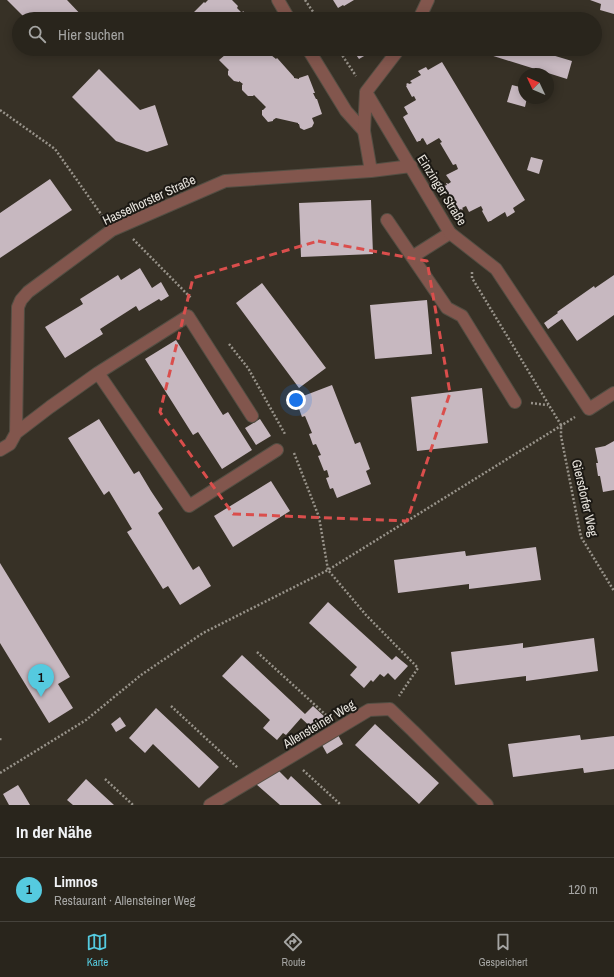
<!DOCTYPE html>
<html lang="de">
<meta charset="utf-8">
<style>
:root{--surface:#29251c;--page:#312d25;--text:#f1f3f6;--muted:#a5a5a3;--line:#45423b;--accent:#55cadf}
body{margin:0;font-family:"Archivo Narrow",sans-serif;background:var(--page);color:var(--text)}
.compass{position:absolute;left:518px;top:68px;width:36px;height:36px;border-radius:50%;background:var(--surface);box-shadow:0 2px 10px #0003;rotate:314deg}
.you{position:absolute;left:296px;top:400px;width:14px;height:14px;margin:-10px;border:3px solid #fff;border-radius:50%;background:#1a73e8;box-shadow:0 0 0 6px #1a73e833}
.badge{display:grid;place-items:center;width:26px;height:26px;border-radius:50%;background:var(--accent);color:#111;font-size:13px;font-weight:700}
.pin{position:absolute;translate:-50% -33px;filter:drop-shadow(0 1px 2px #0008)}
.pin::after{content:'';position:absolute;top:21px;width:14px;height:12px;background:inherit;clip-path:polygon(0 0,100% 0,50% 100%)}
.list{margin:0;padding:0;list-style:none}
h2{display:flex;justify-content:space-between;align-items:center;height:52px;margin:0;padding:0 16px;font-size:17px}
h2 small{font-size:13px;font-weight:400;color:var(--muted)}
.list li{display:grid;grid-template-columns:26px 1fr auto;gap:12px;align-items:center;box-sizing:border-box;height:64px;padding:0 16px;border-top:1px solid var(--line)}
.list b{display:block;font-size:15px;white-space:nowrap}
.list p{margin:0;font-size:13px;white-space:nowrap;color:var(--muted)}
.list em{font-size:13px;font-style:normal;color:var(--muted)}
.icon{flex:none;width:22px;height:22px;fill:none;stroke:currentColor;stroke-width:2;stroke-linecap:round;stroke-linejoin:round}
.map{position:relative;flex:none;width:614px;height:805px;overflow:hidden}
.search{position:absolute;background:var(--surface);box-shadow:0 2px 10px #0003;left:12px;right:12px;top:12px;height:44px;display:flex;align-items:center;gap:10px;box-sizing:border-box;padding:0 14px;border-radius:22px;color:var(--muted);font-size:15px}
.sheet{height:116px;background:var(--surface)}
nav{display:flex;justify-content:space-around;align-items:center;box-sizing:border-box;height:56px;border-top:1px solid var(--line);background:var(--surface);font-size:11px;color:var(--muted)}
nav a{display:grid;justify-items:center;gap:2px}
nav .on{color:var(--accent)}
.map>svg:first-child{display:block}
.building{fill:#c7b8c0}
.lines{fill:none;stroke-linecap:round;stroke-linejoin:round}
.lane-casing{stroke:#534e43;stroke-width:14}
.street-casing{stroke:#534e43;stroke-width:14}
.path{stroke:#98938a;stroke-width:2.5;stroke-dasharray:2 2;stroke-linecap:butt}
.lane{stroke:#82564d;stroke-width:12}
.street{stroke:#82564d;stroke-width:12}
.marked{fill:none;stroke:#da4e4c;stroke-width:3;stroke-dasharray:8 5;stroke-linejoin:round}
.labels{text-anchor:middle;dominant-baseline:central;stroke-width:4;stroke-linejoin:round;paint-order:stroke}
.street-label{font-size:13px;fill:#e9e5de;stroke:#1c1914}
</style>
<div class="map">
<svg width="614" height="805" viewBox="0 0 614 805">
<rect width="100%" height="100%" fill="#373126"/>
<!-- building -->
<path class="building" d="M7 0H67L85 19H26Z
M208 0H232L238 6 237 8 242 13 243 11 251 19H190L189 18V17L204 2 205 3Z
M333 0H354L344 6 343 5 338 8Z
M590 0H614V14L600 10 601 4Z
M214 49H269L272 53 271 55 276 59 277 58 278 59 294 77V78L299 79V78L308 75 315 93H313L316 99H317L322 114 312 118 314 123 312 127 304 130 300 128 299 124H298V123L276 118 273 120V121L268 122 262 115V110H263L266 107 254 95 253 96H248L242 90V85L243 84 239 81V82L234 81 228 75V71L229 70 219 60 225 55 222 51 221 52H217Z
M352 49H376L359 59Z
M471 49H532L572 61 567 79Z
M442 62 525 200 513 208 515 212 507 217 505 212 492 220 491 221H490L488 222 482 211 483 210 481 206 469 212 466 206 462 208 463 209 462 210 461 209 459 210 444 186 447 185 446 183H447L448 184 451 182 446 175 458 169 456 164 453 165 440 143 442 142 439 138 427 145 423 138 421 139V140L420 141H419L417 142 403 117 406 115 408 114 404 107 416 100 414 96 412 97 406 86 407 85 406 84 408 83 409 84 412 83 410 81 421 75 418 71 426 67 428 70Z
M99 69 140 110 155 105 168 145 147 152 116 141 72 97Z
M512 85 524 88V98H527L525 107 507 102Z
M531 157 543 160 539 174 527 170Z
M50 179 72 210 0 258V213Z
M371 200 373 254 301 257 299 203Z
M140 268 152 288 161 282 169 296 161 301 159 299 139 311 136 306 100 329 103 334 65 358 45 327 83 304 80 299 118 275 121 280Z
M614 275V315L577 341 562 319 548 329 544 323 558 313 557 312 594 286 595 288Z
M262 283 326 368 299 388 236 303Z
M427 300 432 354 375 359 370 305Z
M176 340 223 415 228 412 252 450 222 469 198 432 193 435 145 359Z
M332 385 355 444 360 442 370 469 366 471 371 484 337 498 333 488 330 489 326 478 329 477 327 470 324 471 318 456 321 455 316 444 313 445 309 434 312 433 305 416 302 417 298 406 301 404 298 398Z
M482 388 488 443 417 451 411 397Z
M99 419 134 474 139 471 151 491 163 509 158 513 193 570 199 566 211 586 180 605 168 586 163 589 127 532 132 529 109 491 104 495 68 438Z
M260 419 271 436 256 445 245 428Z
M614 441V490L603 492 600 476H598L596 463H598L595 448 605 446Z
M271 481 290 511 233 547 214 516Z
M536 547 541 580 469 589V584L398 593 394 560 465 551 466 556Z
M0 563 70 677 58 684 73 708 49 723 0 643Z
M328 602 392 660 396 656 408 666 395 680 388 673 384 677 380 674 373 682 371 680 364 688 350 675 357 667 309 623Z
M594 638 598 671 526 681V676L455 685 451 652 523 643V648Z
M242 655 305 714 313 706 326 718 315 731 301 718 286 735 283 733 277 740 263 728 270 720 222 676Z
M156 708 219 767 199 788 153 744 145 753 129 738Z
M120 717 126 726 116 732 111 724Z
M375 724 439 783 419 804 355 745Z
M338 735 343 744 327 754 322 745Z
M580 735 581 740 614 736V769L584 773 583 768 513 777 508 744Z
M278 770 288 780 291 776 322 805H280L256 784Z
M86 779 102 794 114 805H73L67 800Z
M18 785 23 793 30 805H9L3 794Z"/>
<g class="lines">
<!-- lane casing -->
<g class="lane-casing">
<path id="lane" d="M278 0 289 19
M308 49 346 111 364 131
M387 220 447 308 462 316 515 402
M412 257 450 233"/>
</g>
<!-- street casing -->
<g class="street-casing">
<path id="street" d="M419 19 428 0
M366 92 450 233 496 269 589 409 614 393
M366 92 399 49
M371 171 411 166
M98 373 189 506 277 450
M16 433 50 407 98 373 188 316 252 416
M0 450 10 444 16 433 18 307 21 300 28 292 112 230 225 181 371 171 364 131 366 92
M210 805 369 710 390 709 413 731 487 805"/>
</g>
<!-- path -->
<path class="path" d="M305 0 318 19
M338 49 356 76
M0 110 55 149 103 217
M133 239 191 298
M472 272V278L561 425V436L581 537 614 591
M229 344 248 368 285 434
M531 403 548 405
M294 453 319 517 328 570 366 615 418 668 399 696
M257 652 326 715
M171 706 238 768
M0 740 1 737
M303 770 341 805
M0 773 86 720 141 675 203 633 328 570 575 417
M105 779 133 805"/>
<!-- lane -->
<use href="#lane" class="lane"/>
<!-- street -->
<use href="#street" class="street"/>
</g>
<!-- marked area -->
<path class="marked" d="M318 241 427 261 450 393 407 521 233 514 160 412 193 278Z"/>
<g class="labels">
<!-- street labels -->
<g class="street-label">
<text transform="translate(442 190) rotate(58)">Einzinger Straße</text>
<text transform="translate(149 200) rotate(-25)">Hasselhorster Straße</text>
<text transform="translate(585 498) rotate(77)">Giersdorfer Weg</text>
<text transform="translate(319 724) rotate(-31)">Allensteiner Weg</text>
</g>
</g>
</svg>
<svg class="compass" viewBox="-18 -18 36 36"><path d="M0-13l5 13h-10z" fill="#e53935"/><path d="M0 13l5-13h-10z" fill="#a5a5a3"/></svg>
<div class="you"></div>
<div class="pin badge" style="left:41px;top:697px">1</div>
<div class="search"><svg class="icon" aria-label="search" viewBox="0 0 24 24"><circle cx="10" cy="10" r="6"/><path d="M15 15l6 6"/></svg>Hier suchen</div>
</div>
<section class="sheet">
<h2>In der Nähe<small></small></h2>
<ul class="list">
<li><span class="badge">1</span><div><b>Limnos</b><p>Restaurant · Allensteiner Weg</p></div><em>120 m</em></li>
</ul>
</section>
<nav>
<a class="on"><svg class="icon" aria-label="map" viewBox="0 0 24 24"><path d="M3 6l6-2 6 2 6-2v14l-6 2-6-2-6 2zM9 4v14M15 6v14"/></svg>Karte</a>
<a><svg class="icon" aria-label="directions" viewBox="0 0 24 24"><path d="M12 3l9 9-9 9-9-9zM9 14v-3h6M13 9l2 2-2 2"/></svg>Route</a>
<a><svg class="icon" aria-label="saved" viewBox="0 0 24 24"><path d="M7 4h10v16l-5-4-5 4z"/></svg>Gespeichert</a>
</nav>
